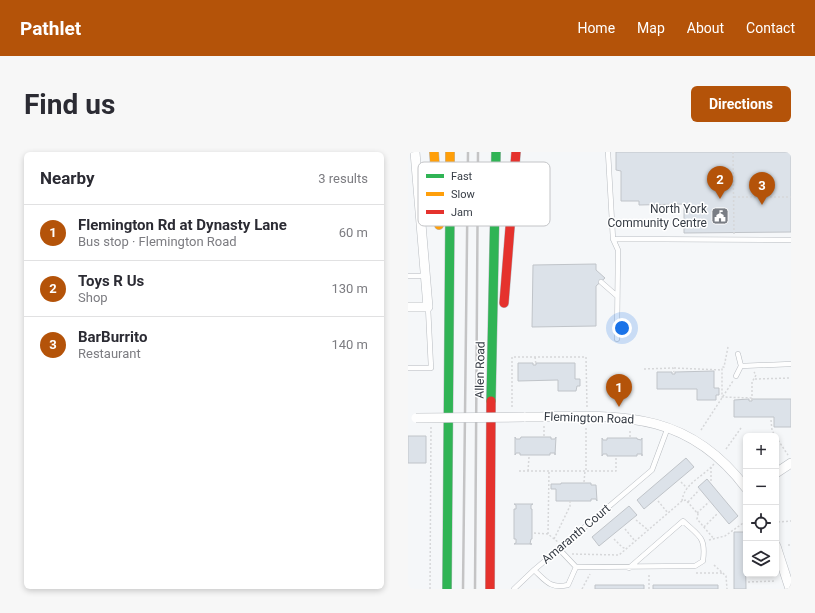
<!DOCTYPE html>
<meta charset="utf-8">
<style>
:root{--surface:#fff;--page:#f7f7f7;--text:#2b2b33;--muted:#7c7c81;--line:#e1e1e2;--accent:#b45309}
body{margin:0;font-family:Roboto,sans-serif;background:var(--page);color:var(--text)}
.controls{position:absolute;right:12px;bottom:12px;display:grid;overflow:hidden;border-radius:6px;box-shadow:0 2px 6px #0003}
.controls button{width:36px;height:36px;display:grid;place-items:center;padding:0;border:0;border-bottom:1px solid var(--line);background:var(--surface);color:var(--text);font:20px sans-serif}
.you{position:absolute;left:214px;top:176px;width:14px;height:14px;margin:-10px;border:3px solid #fff;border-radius:50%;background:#1a73e8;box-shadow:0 0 0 6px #1a73e833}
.badge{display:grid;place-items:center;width:26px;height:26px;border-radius:50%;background:var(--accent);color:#fff;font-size:13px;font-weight:700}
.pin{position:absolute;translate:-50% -33px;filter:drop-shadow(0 1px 2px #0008)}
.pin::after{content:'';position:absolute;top:21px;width:14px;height:12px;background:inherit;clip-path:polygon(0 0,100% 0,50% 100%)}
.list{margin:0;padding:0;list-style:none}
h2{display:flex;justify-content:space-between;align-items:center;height:52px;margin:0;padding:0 16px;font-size:17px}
h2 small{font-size:13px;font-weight:400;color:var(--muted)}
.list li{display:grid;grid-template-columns:26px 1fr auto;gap:12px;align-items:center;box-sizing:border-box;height:56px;padding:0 16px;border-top:1px solid var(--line)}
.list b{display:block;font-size:15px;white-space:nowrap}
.list p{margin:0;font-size:13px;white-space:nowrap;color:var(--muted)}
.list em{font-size:13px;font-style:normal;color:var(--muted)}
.icon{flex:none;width:22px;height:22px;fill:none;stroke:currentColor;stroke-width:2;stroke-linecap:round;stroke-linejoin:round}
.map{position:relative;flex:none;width:383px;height:437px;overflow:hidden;border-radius:6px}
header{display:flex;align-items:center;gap:24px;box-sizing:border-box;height:56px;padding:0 20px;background:var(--accent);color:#fff}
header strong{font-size:19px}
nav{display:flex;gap:22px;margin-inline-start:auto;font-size:14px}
.intro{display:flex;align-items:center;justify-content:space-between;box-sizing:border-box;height:96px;padding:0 24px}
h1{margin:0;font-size:28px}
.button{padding:10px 18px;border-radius:6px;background:var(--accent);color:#fff;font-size:14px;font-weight:700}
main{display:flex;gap:24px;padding:0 24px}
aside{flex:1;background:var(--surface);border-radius:6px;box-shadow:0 2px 6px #0003}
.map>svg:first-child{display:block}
.building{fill:#dce2e9;stroke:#c0c4c9}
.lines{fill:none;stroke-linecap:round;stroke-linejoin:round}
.lane-casing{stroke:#b8bcc1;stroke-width:5.5}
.street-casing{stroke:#b8bcc1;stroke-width:10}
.fast-casing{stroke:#b8bcc1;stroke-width:10}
.slow-casing{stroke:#b8bcc1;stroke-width:10}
.jam-casing{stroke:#b8bcc1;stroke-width:10}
.path{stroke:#d6d7d9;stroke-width:1.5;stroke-dasharray:2 2;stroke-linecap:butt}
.lane{stroke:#fefefe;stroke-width:4.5}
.street{stroke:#fefefe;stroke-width:9}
.fast{stroke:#30b455;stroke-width:9}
.slow{stroke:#ff9f0a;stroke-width:9}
.jam{stroke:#e5322d;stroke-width:9}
.rail{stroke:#c4c4c5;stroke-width:2.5}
.street-bridge-casing{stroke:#b8bcc1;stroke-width:10;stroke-linecap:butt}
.street-bridge{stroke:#fefefe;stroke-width:9}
.labels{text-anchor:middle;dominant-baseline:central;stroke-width:3;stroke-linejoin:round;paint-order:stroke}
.poi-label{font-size:12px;fill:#363c45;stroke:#fff;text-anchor:end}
.street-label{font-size:12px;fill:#363c45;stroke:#fff}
.key{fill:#fff;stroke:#c3c4c7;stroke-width:1}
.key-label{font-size:11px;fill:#363c45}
</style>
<header>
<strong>Pathlet</strong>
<nav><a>Home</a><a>Map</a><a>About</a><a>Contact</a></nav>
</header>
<div class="intro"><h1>Find us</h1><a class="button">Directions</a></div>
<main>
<aside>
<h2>Nearby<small>3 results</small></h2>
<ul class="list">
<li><span class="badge">1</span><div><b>Flemington Rd at Dynasty Lane</b><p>Bus stop · Flemington Road</p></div><em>60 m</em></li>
<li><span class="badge">2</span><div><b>Toys R Us</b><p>Shop</p></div><em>130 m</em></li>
<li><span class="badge">3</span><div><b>BarBurrito</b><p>Restaurant</p></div><em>140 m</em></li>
</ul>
</aside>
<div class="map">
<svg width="383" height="437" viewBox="0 0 383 437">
<rect width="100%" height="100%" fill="#f5f7f9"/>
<!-- building -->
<path class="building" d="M208 0H383V80L276 81V52L231 53V49H213V19L208 18Z
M188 112V118L197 126 188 134V174L124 175 125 113Z
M110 211H125V213H128V211H167V227H172V234H169L168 239H150V228L110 229Z
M306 219V236H311V243H308V248H289V237H249V220H264V222H267V220Z
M341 247V249H344V247H383V275H366V265H326V248Z
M0 284H18V311H0Z
M107 285 108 287H112L113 285H143V287H147L148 285 147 303V301H142V303H112V301H108L107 303Z
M194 286 195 288H199V286H229V287L233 288 234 286V304V302H229V304H199V302H195L194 304Z
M278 306 286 315 236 357 229 348Z
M299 327 330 364 321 372 290 335Z
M153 331H183V333H188L189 349 188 347H183V349H148V337H143V332H153Z
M106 352H125L123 353V357H124V387H123L122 392H124H106L108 391V387H106V357H108V353Z
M221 354 229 363 191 394 184 385Z
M326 380H337L338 437H326Z
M187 433H236V437H187Z
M245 433H310V437H245Z"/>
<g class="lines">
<!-- lane casing -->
<g class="lane-casing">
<path id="lane" d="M200 0 205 87 383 88
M205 87 210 98 209 187
M0 124H18
M193 130 209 144
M330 202 333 214
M0 216H23L20 155
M328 224 333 214 383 212
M151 397 168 415
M221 416 275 369C292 385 298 385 295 409L287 414 168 415 160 433C142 437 138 429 126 418L244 318 260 275
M106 437 126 418"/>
</g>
<!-- street casing -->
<g class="street-casing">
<path id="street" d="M0 155H20L7 0
M116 265C207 264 277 255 338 336
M368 321 383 311
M368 394 382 437"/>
</g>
<!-- fast casing -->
<g class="fast-casing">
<path id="fast" d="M83 249 88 0
M39 437 42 54"/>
</g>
<!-- slow casing -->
<g class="slow-casing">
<path id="slow" d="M26 0 31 73
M42 54V0"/>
</g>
<!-- jam casing -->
<g class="jam-casing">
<path id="jam" d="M96 151 108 0
M82 437 83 249"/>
</g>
<!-- path -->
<path class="path" d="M325 0 326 82
M326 45H383
M320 195 316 215H314V245L344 246
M127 205 128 213
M266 216 314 218
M236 217 265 216 266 220
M347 227 383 226
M344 248V230L348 223 346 220
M104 255V205H178L179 255
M363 268 364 278 367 284
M136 274V284
M293 278 325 229
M222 285V277
M368 285 380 303
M318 297 333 276
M337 316 338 315
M178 318V276
M111 319H208V306
M120 319 121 305
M303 329V315
M176 330 177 319
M273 330 279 336
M250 349 260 361
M274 349C276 331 295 325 306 312
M280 350 291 338
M289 361 301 350
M228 368 240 378
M370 370 383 369
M296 375 310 361
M217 377 227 389
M126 381 140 382 150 390
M140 382 141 319
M146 387 162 354V349
M206 387 214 395 218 397
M301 388 317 384 338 369
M380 393H383
M164 402 211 403 274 349 278 348 290 362 289 367 306 387
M306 413 318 424 319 437
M288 421H315
M340 430 368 429
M22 437 23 275
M174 437 182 422
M241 437V421"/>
<!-- lane -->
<use href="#lane" class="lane"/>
<!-- street -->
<use href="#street" class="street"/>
<!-- fast -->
<use href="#fast" class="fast"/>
<!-- slow -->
<use href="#slow" class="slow"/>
<!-- jam -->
<use href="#jam" class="jam"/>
<!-- rail -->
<path class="rail" d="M55 437 60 0
M67 437 70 0"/>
<!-- street-bridge casing -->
<g class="street-bridge-casing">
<path id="street-bridge" d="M8 266 116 265"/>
</g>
<!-- street-bridge -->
<use href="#street-bridge" class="street-bridge"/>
</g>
<!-- icons -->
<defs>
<g id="civic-square" transform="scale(0.9)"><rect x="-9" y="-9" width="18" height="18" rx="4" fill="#797d84" stroke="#fff"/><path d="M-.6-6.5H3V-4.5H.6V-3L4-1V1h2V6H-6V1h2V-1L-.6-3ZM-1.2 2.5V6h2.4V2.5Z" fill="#fff"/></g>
</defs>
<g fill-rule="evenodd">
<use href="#civic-square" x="312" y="64"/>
</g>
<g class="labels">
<!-- poi labels -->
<g class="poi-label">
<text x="299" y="57">North York<tspan x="299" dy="14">Community Centre</tspan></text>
</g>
<!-- street labels -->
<g class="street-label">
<text transform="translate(72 218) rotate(-89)">Allen Road</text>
<text transform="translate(181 266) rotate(2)">Flemington Road</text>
<text transform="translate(168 382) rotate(-40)">Amaranth Court</text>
</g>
</g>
<!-- legend -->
<rect x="10" y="10" width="132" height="64" rx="6" class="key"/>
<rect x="18" y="22" width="18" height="4" fill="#30b455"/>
<rect x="18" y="40" width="18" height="4" fill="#ff9f0a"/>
<rect x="18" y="58" width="18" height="4" fill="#e5322d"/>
<g class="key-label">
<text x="43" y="28">Fast</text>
<text x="43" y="46">Slow</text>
<text x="43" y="64">Jam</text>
</g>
</svg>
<div class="controls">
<button>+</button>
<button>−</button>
<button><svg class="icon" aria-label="locate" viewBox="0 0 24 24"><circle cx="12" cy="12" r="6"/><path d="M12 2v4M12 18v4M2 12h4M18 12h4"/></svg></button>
<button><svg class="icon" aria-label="layers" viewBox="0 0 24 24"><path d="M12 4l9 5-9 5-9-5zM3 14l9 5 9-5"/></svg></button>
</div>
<div class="you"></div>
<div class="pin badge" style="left:211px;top:255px">1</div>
<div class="pin badge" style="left:312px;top:47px">2</div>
<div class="pin badge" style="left:354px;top:53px">3</div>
</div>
</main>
